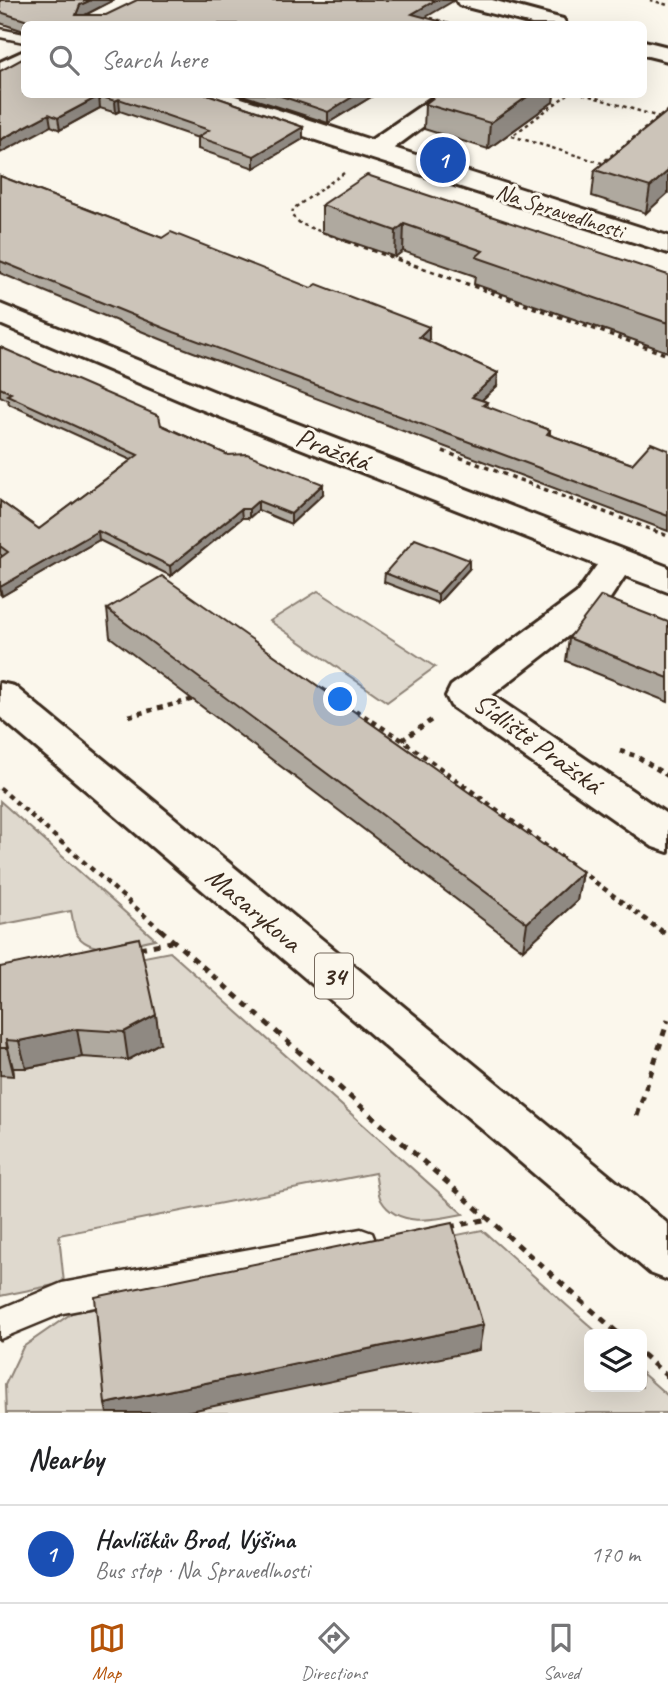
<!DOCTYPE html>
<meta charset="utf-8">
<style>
:root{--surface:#fff;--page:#f6f6f6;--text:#202124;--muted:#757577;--line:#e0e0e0;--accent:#b45309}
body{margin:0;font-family:Caveat,sans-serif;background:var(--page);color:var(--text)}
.controls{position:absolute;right:21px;bottom:21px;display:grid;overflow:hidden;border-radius:10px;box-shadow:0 7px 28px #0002}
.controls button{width:63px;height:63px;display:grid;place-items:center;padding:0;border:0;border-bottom:2px solid var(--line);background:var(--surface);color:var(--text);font:35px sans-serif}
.you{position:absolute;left:341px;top:700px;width:24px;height:24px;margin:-18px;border:5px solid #fff;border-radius:50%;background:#1a73e8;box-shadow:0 0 0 10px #1a73e833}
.badge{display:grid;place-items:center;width:46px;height:46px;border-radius:50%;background:var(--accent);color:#fff;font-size:23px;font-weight:700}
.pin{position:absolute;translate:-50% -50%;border:4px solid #fff;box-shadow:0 2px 7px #0006}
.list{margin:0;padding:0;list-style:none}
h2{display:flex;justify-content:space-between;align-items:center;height:91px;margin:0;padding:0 28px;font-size:30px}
h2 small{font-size:23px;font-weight:400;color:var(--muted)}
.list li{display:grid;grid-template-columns:46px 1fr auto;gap:21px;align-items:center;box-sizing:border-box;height:98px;padding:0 28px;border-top:2px solid var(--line)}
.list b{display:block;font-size:26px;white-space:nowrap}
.list p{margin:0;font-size:23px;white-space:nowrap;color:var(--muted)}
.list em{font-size:23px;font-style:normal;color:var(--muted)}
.icon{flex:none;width:38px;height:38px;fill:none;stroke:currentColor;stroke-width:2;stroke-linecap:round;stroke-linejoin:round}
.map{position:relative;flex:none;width:668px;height:1413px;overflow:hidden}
.search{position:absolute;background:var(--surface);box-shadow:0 7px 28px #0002;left:21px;right:21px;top:21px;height:77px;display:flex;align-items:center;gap:18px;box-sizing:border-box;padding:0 24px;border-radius:10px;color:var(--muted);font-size:26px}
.sheet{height:189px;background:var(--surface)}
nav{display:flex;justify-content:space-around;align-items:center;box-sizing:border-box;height:98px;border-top:2px solid var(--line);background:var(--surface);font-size:19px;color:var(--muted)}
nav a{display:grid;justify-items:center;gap:4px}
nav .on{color:var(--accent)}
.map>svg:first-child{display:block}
.green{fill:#dfd9ce;stroke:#8d8276;stroke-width:2}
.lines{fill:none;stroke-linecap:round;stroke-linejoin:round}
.service-casing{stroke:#3b2a1e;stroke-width:5}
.minor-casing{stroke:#3b2a1e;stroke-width:6}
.primary-casing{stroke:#3b2a1e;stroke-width:6}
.path-far3{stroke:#3b2a1e;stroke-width:2.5;stroke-dasharray:3.5 3.5;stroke-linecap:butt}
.path-far2{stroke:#3b2a1e;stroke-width:3.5;stroke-dasharray:4.5 4.5;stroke-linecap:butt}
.path-far1{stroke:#3b2a1e;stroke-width:4.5;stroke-dasharray:5 5;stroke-linecap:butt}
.path{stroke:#3b2a1e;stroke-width:5;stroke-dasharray:7 7;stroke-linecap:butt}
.service{fill:#fbf7ec;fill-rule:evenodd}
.minor{fill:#fbf7ec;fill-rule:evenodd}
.primary{fill:#fbf7ec;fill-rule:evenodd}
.wall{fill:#afa99f;stroke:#3b2a1e;stroke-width:2}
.shaded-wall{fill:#8f8982;stroke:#3b2a1e;stroke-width:2}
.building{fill:#ccc4b9;stroke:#3b2a1e;stroke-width:2}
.labels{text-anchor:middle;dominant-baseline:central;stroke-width:6;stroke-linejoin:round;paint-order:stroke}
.far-street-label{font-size:23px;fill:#3b2a1e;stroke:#fbf7ec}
.shield{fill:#fbf7ec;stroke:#75685c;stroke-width:2}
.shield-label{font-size:26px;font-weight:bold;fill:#3b2a1e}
.street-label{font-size:28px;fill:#3b2a1e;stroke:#fbf7ec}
</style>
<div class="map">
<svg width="668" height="1413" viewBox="0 0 668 1413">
<rect width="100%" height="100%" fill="#fbf7ec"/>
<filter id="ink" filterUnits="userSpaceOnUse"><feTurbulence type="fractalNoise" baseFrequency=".0143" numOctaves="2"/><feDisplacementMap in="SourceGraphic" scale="14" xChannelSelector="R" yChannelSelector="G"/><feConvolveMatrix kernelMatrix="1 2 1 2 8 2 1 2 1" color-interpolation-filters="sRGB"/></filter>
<g filter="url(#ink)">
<!-- green -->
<path class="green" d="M318 591 435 667 387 702 270 621Z
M0 801 155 939C133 943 91 959 76 933 73 927 73 918 71 911L0 925Z
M170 952 463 1214C438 1219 398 1229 381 1200 377 1192 377 1180 375 1173L59 1235 64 1283 0 1296V985Z
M482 1230 599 1334H589V1387H642V1373L668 1396V1413H6L5 1385 23 1347 72 1313Z"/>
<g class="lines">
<!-- service casing -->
<g class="service-casing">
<path id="service" d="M0 29 24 34V42L0 37Z
M361 1229 372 1233 376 1243 372 1253 361 1257 63 1313 0 1339V1309L62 1283Z"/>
</g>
<!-- minor casing -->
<g class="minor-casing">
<path id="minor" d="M456 0H492L563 19 566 24H532L459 5Z
M644 41 668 47V61L644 55Z
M24 51V67L0 78V62Z
M191 94H229L371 140 438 94H467L394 148 668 236V253L363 156 194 99Z
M0 304 215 392 668 567V592L625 576 603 609 492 695 668 815V852L653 847 451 706 446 696 451 686 577 593 597 565 193 406 0 324Z"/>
</g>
<!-- primary casing -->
<g class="primary-casing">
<path id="primary" d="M0 683 14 686 668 1224V1280L650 1273 0 717Z"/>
</g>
<!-- path-far3 -->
<path class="path-far3" d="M650 0 668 5
M424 16 442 21
M568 94 512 136 602 163 668 110
M583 94 659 117
M344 173 293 209 292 216 301 224 351 243"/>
<!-- path-far2 -->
<path class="path-far2" d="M346 241 668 355
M443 451 668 536"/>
<!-- path-far1 -->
<path class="path-far1" d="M322 689 402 740 572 865
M129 716 198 698
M402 740 433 719
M620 751 636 756 668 776
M0 788 162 931
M579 870 661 931"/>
<!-- path -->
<path class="path" d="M160 929 619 1334
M659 929 668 936
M139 948 171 942
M637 1116 668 1020
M449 1227 488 1219
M642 1354 668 1377"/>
<!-- service -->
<use href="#service" class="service"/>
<!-- minor -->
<use href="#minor" class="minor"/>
<!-- primary -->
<use href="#primary" class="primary"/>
</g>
<!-- wall -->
<path class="wall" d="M0 0H114L85 15 425 18 450 24H24V31L0 23Z
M24 58 207 94 303 127V139L254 168 198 149V138L120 111 116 113 100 108 60 130 51 126Z
M239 94H376L328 123Z
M438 94H554L553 102 488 149 424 129 425 104Z
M668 111 646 213 592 196 595 170Z
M0 176 429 340 428 341 498 373 497 386 482 400 487 402 486 407 550 430V435L632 464 668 450V531L175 345 0 273Z
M322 205 668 275V352L474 284 475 276 403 251 395 257 322 232Z
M0 347 161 425 228 455 323 494 291 524 258 510 249 518H242L171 576 99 540 2 596 0 594V558L2 556 0 554V501L39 529 131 460 9 404 8 400 0 396Z
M469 569 438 603 384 582 385 573Z
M107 609 582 872 577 901 523 950 110 637Z
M668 622V702L566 661 569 638Z
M0 967 160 1043 128 1060 82 1057 26 1068H13L14 1076 0 1075Z"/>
<!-- shaded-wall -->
<path class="shaded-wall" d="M91 0H114L81 17 76 15 80 5Z
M436 0H455L414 24 412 14Z
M357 94H376L328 123V112Z
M531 94H554L553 102 488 149 490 123Z
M99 96 100 108 60 130 58 118Z
M119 99 120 111 116 113 115 101Z
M49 114 51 126 0 153V140Z
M303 127V139L254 168V156Z
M668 171V193L646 213 650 187Z
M404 224 403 251 395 257 396 231Z
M429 327V340L418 350 419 337Z
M498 373 497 386 471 410 472 397Z
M323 484V494L291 524V514Z
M258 501V510L249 518V509Z
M241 509 242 518 171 576 170 566Z
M98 531 99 540 2 596 0 587Z
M469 560V569L438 603V594Z
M582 872 577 901 523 950 527 923Z
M156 1015 160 1043 128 1060 124 1032Z
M77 1029 82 1057 26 1068 19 1041Z
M6 1040 13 1068 14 1076 7 1048Z
M483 1325 479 1350 181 1413H107L105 1404Z"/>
<!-- building -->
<path class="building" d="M0 0H91L80 5 76 15H106L137 0H436L412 14 450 24H37L0 12Z
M24 58V94H207L303 127 254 156 198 137 209 130 119 99 115 101 99 96 58 118 49 114 0 140V71Z
M275 94H357L328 112Z
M438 94H531L490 123 425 104Z
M668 111V171L650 187 595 170Z
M367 175 668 275V323L476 257 483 251 404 224 396 231 322 205Z
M0 176 162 238 171 232 311 288 317 284 429 327 419 337 498 373 472 397 487 402 483 405 550 430 547 434 632 464 651 443 668 450V516L174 332 0 261Z
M0 347 159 416 161 425 228 455 247 454 323 484 291 514 258 501 249 509H241L170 566 98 531 0 587V558L8 552 0 546V501L39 529 138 455 7 395 11 393 0 388Z
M415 539 469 560 438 594 385 573Z
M162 576 582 872 527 923 107 609Z
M601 596 668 622V678L569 638Z
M139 938 156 1015 124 1032 77 1029 19 1041 6 1040 7 1048H0V967Z
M452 1223 483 1325 105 1404 95 1297Z"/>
</g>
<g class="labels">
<!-- far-street labels -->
<g class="far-street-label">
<text transform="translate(560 211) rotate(18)">Na Spravedlnosti</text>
</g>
<!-- shield labels -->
<rect class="shield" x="315" y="953.5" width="38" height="45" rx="5"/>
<g class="shield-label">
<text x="334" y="976">34</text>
</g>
<!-- street labels -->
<g class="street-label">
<text transform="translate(333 449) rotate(21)">Pražská</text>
<text transform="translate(538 743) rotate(36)">Sídliště Pražská</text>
<text transform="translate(254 909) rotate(40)">Masarykova</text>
</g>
</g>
</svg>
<div class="controls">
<button><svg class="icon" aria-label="layers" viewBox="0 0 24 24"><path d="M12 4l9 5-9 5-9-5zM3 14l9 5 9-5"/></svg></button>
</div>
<div class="you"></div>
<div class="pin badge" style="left:443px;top:160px;background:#1a4fb4">1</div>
<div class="search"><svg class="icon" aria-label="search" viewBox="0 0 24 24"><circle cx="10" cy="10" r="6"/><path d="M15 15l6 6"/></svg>Search here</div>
</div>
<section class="sheet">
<h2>Nearby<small></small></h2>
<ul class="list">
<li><span class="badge" style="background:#1a4fb4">1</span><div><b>Havlíčkův Brod, Výšina</b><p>Bus stop · Na Spravedlnosti</p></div><em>170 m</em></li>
</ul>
</section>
<nav>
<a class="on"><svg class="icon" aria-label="map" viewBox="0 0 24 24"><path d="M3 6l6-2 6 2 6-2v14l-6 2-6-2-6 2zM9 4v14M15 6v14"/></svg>Map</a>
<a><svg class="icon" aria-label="directions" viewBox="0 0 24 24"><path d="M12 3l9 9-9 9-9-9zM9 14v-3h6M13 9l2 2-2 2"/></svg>Directions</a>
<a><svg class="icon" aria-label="saved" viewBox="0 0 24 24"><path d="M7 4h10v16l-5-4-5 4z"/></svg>Saved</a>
</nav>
